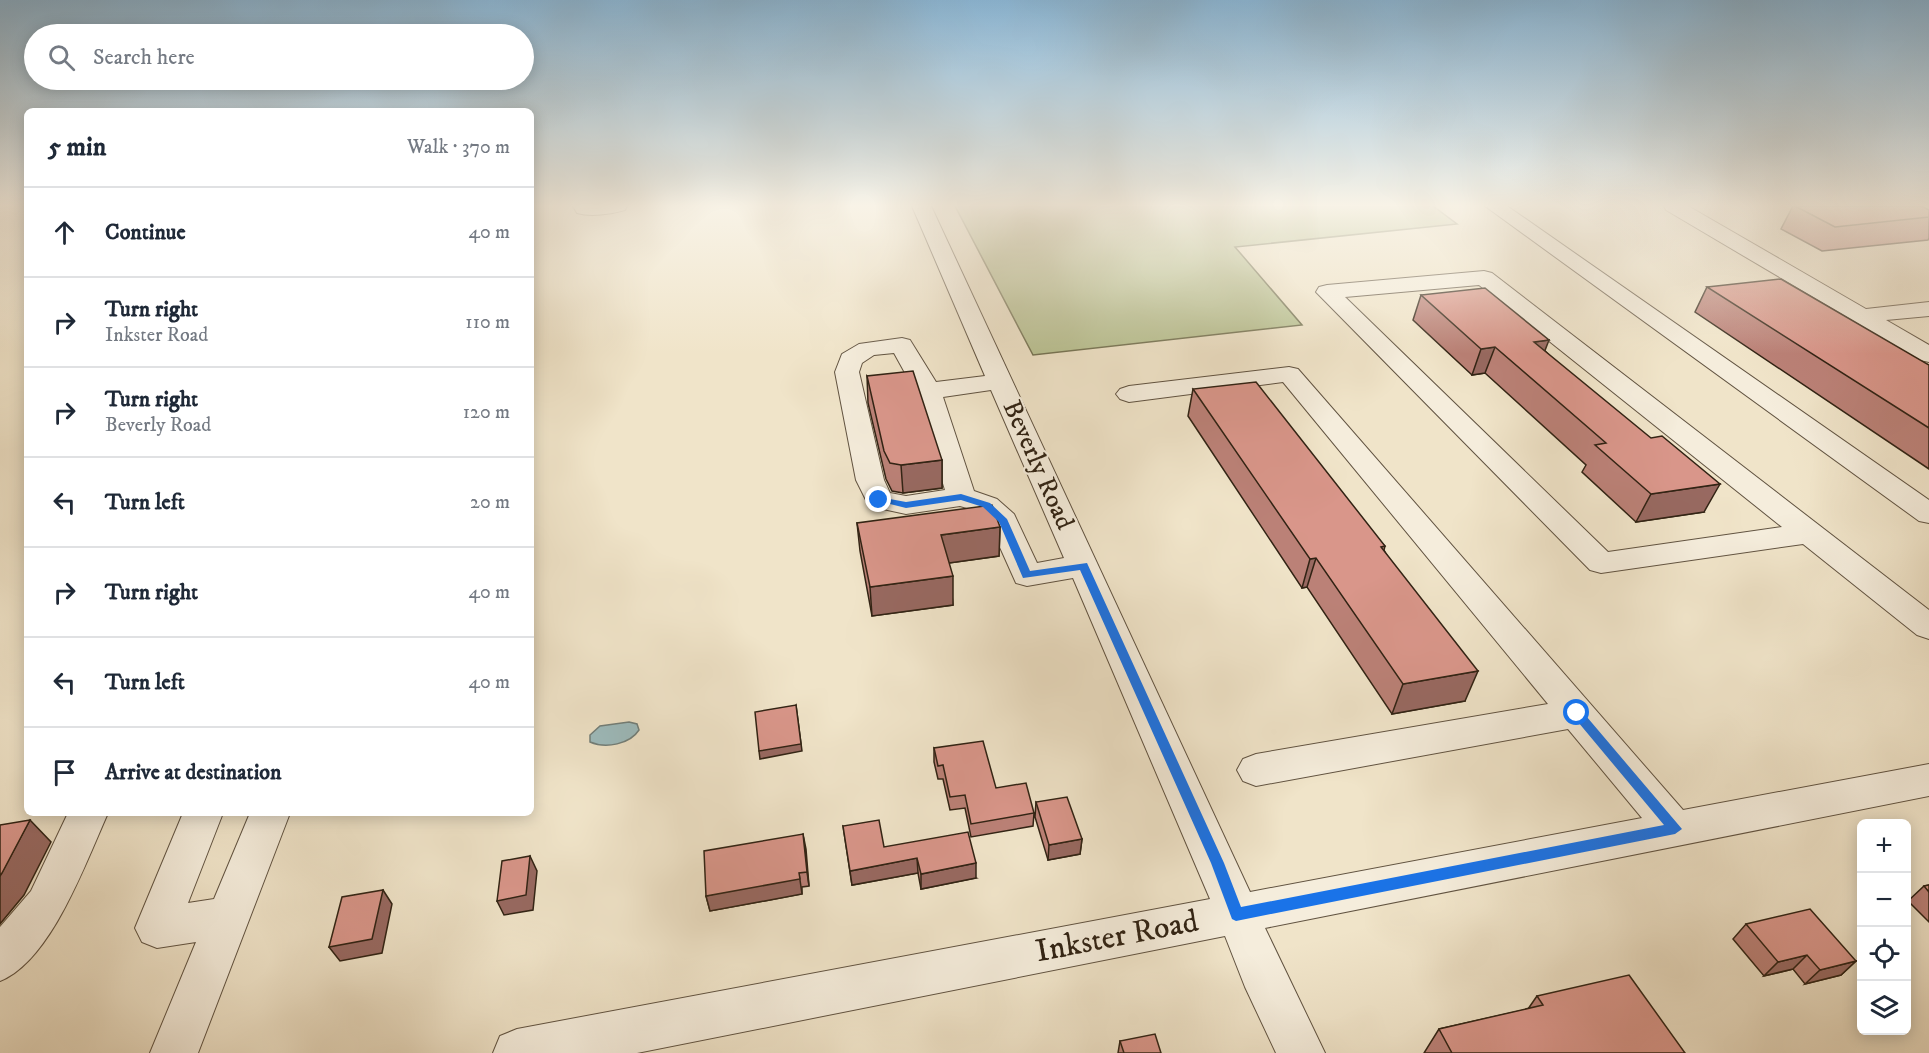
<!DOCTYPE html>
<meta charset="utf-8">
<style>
:root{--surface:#fff;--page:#f2f2f3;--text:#1f2937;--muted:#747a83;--line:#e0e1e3}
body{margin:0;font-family:"IM FELL DW Pica",serif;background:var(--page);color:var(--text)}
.controls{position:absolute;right:18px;bottom:18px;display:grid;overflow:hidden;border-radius:9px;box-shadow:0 3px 15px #0003}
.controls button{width:54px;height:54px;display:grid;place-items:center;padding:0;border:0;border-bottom:2px solid var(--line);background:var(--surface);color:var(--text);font:30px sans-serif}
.stop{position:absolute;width:18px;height:18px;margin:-14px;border:4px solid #1a73e8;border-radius:50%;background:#fff}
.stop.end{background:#1a73e8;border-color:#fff;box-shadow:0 2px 6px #0008}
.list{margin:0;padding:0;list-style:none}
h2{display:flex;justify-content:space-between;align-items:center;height:78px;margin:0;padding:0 24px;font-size:26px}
h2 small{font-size:20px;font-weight:400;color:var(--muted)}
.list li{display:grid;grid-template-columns:39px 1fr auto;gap:18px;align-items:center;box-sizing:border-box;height:90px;padding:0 24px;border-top:2px solid var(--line)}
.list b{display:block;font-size:22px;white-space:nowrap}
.list p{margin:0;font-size:20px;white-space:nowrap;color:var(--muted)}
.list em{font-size:20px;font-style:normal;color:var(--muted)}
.icon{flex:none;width:33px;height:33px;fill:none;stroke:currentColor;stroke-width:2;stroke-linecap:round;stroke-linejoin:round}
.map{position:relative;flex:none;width:1929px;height:1053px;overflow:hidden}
.search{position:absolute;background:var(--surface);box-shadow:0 3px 15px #0003;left:24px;top:24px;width:510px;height:66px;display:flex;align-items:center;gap:15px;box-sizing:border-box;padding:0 21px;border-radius:33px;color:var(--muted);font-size:22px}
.panel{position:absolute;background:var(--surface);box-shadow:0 3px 15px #0003;left:24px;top:108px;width:510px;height:708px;border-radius:9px}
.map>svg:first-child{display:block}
.green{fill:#bbc495;stroke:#767454;stroke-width:1.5}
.water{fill:#9dbcbe;stroke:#727f7a;stroke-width:1.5}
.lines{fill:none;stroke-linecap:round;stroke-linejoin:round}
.minor-casing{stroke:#615341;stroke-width:2}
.minor{fill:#f5eddc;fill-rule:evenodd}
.wall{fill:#bb8177;stroke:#312314;stroke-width:1.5}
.shaded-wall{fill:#986961;stroke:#312314;stroke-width:1.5}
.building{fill:#d9968a;stroke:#312314;stroke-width:1.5}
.route{fill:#1a73e8}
.labels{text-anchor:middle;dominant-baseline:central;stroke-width:4.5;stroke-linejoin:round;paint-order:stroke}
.street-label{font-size:26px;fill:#312314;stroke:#f5eddc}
.near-street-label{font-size:32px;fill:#312314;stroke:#f5eddc}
</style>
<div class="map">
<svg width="1929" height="1053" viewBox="0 0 1929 1053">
<rect width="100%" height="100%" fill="#f0e4c9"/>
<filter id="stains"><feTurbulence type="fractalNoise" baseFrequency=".00333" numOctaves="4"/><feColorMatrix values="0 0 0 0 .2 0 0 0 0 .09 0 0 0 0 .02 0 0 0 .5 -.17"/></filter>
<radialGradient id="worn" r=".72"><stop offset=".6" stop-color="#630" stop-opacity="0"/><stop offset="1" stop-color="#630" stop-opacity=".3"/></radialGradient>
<!-- green -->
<path class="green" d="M955 206H1433L1457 224 1235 247 1302 325 1033 355Z"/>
<!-- water -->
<path class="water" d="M629 722 637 724 639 730C630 744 606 749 590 742V735L600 726Z"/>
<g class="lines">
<!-- minor casing -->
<g class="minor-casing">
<path id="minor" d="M573 206H627L625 210C611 214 591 217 577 213Z
M912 206H931L1250 892 1642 818 1568 729 1256 786 1243 781 1237 770 1243 759 1256 754 1548 704 1283 382 1129 402 1120 399 1116 394 1120 389 1129 386 1289 367 1298 369 1683 810 1929 764V796L1265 928 1325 1053H1276L1245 987 1225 936 637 1053H493L500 1036 517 1029 1210 899 1073 578 1027 586 1016 583 990 525 977 511 960 506 906 514 869 506 856 480 835 372 842 354 859 344 902 338 910 340 936 382 985 376ZM894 353 915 391 945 490 906 496 890 493 884 480 859 372 862 363 874 355ZM991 390 1064 558 1037 563 1014 514 997 499 974 491 943 397Z
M1485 206H1507L1929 500V523L1919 521Z
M1664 206H1688L1866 309 1929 302V316L1886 320 1929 345V362L1920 360 1666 210Z
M1484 271 1492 273 1929 610V639L1917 635 1803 544 1601 573 1590 570 1316 292 1319 287 1327 285ZM1479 285 1782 527 1608 552 1345 297Z
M68 813H108C86 862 51 961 0 981V927L31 891Z
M183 813H223L188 903 214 899 250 813H290L198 1053H150L196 942 157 948 142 942 135 928Z"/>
</g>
<!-- minor -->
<use href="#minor" class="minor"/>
</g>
<!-- wall -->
<path class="wall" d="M1793 206H1921L1929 210V238L1928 240 1822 251 1781 229Z
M1707 287 1929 365V469L1695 312Z
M1421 295 1545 351 1704 512 1636 522 1582 472 1586 465 1485 373 1472 375 1413 320Z
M867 376 942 460V488L903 493 892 491 886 479 868 403Z
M1193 389 1385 546 1384 550 1465 701 1392 714 1307 587 1302 588 1188 416Z
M857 523 1000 527 999 556 949 563 953 605 872 616 860 551Z
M934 748 1034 813 1033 826 971 837 965 808 950 810 943 779H938L934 762Z
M1036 802 1082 839 1080 854 1048 860 1035 817Z
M843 826 884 847 976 878 921 889 918 873 852 885Z
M803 834 809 886 802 887V894L710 911 706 896Z
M1929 885V922L1908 901 1924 886Z
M1746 924 1856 961 1841 975 1805 984 1793 969 1764 976 1733 939Z
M1537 996 1685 1053H1424L1439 1029 1528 1009Z
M1120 1041 1161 1053H1118Z"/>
<!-- shaded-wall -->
<path class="shaded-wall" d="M1549 340 1539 366 1534 342Z
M1495 347 1485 373 1472 375 1481 349Z
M942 460V488L903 493 901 465Z
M1720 484 1704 512 1636 522 1651 494Z
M1000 527 999 556 942 564 941 535Z
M1316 558 1307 587 1302 588 1310 559Z
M953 576V605L872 616 870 587Z
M1478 671 1465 701 1392 714 1403 684Z
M796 705 802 751 760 759 759 751Z
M30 820 51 842 24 895 0 924V876Z
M803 834 806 849 809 886 807 872Z
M1082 839 1080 854 1048 860 1049 845Z
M530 856 537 871 533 910 504 915 497 901Z
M917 858 918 873 852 885 850 871Z
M976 863V878L921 889V874Z
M799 873 802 894 710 911 706 896Z
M383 890 392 904 382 953 340 961 329 947Z
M1807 955 1793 969 1764 976 1778 962Z
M1856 961 1841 975 1805 984 1820 970Z"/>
<!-- building -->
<path class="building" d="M1795 206H1921L1929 210V217L1835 227Z
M1781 279 1929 365V428L1707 287Z
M1485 288 1549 340 1534 342 1651 438 1662 436 1720 484 1651 494 1595 445 1606 443 1495 347 1481 349 1421 295Z
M913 371 942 460 901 465 890 463 884 451 867 376Z
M1256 382 1385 546 1381 547 1478 671 1403 684 1316 558 1310 559 1193 389Z
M992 505 1000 527 941 535 953 576 870 587 857 523Z
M796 705 801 744 759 751 755 712Z
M983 741 996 788 1026 783 1034 813 971 824 965 795 950 797 943 765 938 766 934 748Z
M1067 797 1082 839 1049 845 1036 802Z
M30 820 2 873 0 876V825Z
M879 820 884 847 968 832 976 863 921 874 917 858 850 871 843 826Z
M803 834 807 872 799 873 800 879 706 896 704 851Z
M530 856 526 895 497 901 502 861Z
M1929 885V892L1924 886Z
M383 890 372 939 329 947 342 897Z
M1810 909 1856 961 1820 970 1807 955 1778 962 1746 924Z
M1629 975 1685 1053H1452L1439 1029 1543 1005 1537 996Z
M1155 1034 1161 1053H1124L1120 1041Z"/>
<!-- sky -->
<linearGradient id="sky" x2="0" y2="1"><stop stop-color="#8ab7d7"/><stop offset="0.58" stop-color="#f8f3e7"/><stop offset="1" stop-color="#f8f3e7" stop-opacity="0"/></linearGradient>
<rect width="1929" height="354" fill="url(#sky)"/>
<!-- route -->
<path class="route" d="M961 494 990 503 1007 519 1030 571 1087 563 1224 863 1241 907 1664 825 1573 716V710H1581L1682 829 1675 834 1236 921 1232 919 1211 863 1080 570 1023 578 999 522 983 507 961 500 906 508 874 500 879 497 906 502Z"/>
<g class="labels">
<!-- street labels -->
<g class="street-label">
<text transform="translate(1038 465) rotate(66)">Beverly Road</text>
</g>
<!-- near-street labels -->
<g class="near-street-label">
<text transform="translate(1117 937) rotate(-11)">Inkster Road</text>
</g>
</g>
<rect width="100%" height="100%" filter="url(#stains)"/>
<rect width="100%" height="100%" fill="url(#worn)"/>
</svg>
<div class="controls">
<button>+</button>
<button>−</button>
<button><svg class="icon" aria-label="locate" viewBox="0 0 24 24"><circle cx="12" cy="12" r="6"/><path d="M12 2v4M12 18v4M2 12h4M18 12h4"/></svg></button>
<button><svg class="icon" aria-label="layers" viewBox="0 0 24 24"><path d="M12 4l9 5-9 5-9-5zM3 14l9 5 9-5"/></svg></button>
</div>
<div class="stop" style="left:1577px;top:713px"></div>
<div class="stop end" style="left:879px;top:500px"></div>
<div class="search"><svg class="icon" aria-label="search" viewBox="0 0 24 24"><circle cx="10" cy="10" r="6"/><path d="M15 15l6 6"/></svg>Search here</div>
<section class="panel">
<h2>5 min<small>Walk · 370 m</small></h2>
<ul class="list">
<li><svg class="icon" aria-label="ahead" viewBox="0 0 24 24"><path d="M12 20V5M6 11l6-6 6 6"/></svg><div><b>Continue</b></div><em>40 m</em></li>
<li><svg class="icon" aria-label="right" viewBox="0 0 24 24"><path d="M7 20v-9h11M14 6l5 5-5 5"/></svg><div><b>Turn right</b><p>Inkster Road</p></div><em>110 m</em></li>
<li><svg class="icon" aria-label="right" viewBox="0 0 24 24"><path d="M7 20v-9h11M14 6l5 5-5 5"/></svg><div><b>Turn right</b><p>Beverly Road</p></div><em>120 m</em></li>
<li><svg class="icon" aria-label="left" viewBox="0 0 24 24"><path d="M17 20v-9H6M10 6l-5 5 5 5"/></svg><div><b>Turn left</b></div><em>20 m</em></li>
<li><svg class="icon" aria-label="right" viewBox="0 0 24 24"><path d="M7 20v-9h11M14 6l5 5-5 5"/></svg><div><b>Turn right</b></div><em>40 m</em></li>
<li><svg class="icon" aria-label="left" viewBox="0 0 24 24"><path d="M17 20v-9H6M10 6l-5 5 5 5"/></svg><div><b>Turn left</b></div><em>40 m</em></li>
<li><svg class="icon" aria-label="arrive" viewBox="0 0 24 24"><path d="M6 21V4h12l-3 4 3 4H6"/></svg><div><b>Arrive at destination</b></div></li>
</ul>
</section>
</div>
